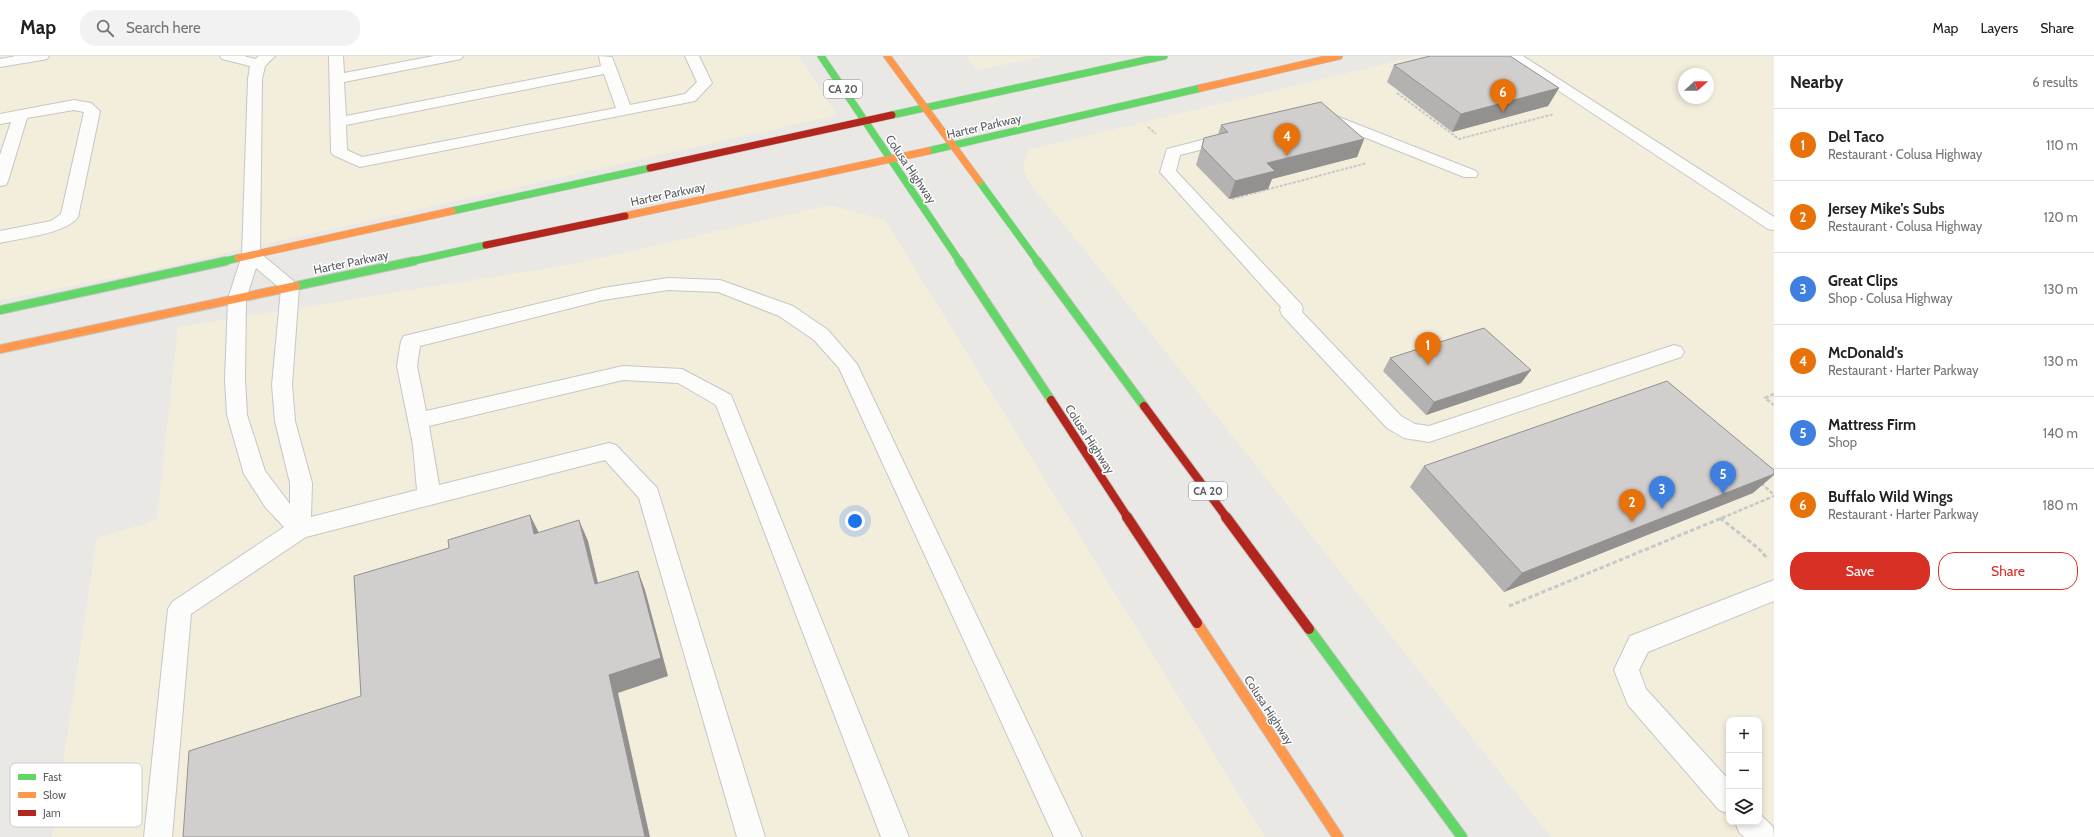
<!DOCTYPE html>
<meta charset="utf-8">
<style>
:root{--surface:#fff;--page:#f2f2f2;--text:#202124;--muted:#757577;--line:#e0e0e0;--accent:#d93025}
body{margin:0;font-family:Cabin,sans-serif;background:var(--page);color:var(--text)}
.controls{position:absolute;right:12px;bottom:12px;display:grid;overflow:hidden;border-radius:8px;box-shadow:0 2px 6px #0003}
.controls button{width:36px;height:36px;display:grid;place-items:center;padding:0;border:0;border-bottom:1px solid var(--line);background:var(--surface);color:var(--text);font:20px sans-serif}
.compass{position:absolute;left:1678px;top:12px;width:36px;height:36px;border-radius:50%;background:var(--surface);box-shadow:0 2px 6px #0003;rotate:69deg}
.you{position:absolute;left:855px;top:465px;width:14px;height:14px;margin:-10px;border:3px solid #fff;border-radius:50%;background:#1a73e8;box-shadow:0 0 0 6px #1a73e833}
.badge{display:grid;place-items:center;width:26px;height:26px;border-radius:50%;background:var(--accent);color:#fff;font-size:13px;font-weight:700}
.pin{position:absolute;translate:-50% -33px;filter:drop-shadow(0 1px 2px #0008)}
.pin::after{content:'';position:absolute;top:21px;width:14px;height:12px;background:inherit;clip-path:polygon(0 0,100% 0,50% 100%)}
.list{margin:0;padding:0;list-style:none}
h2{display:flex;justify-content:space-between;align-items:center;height:52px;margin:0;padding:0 16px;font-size:17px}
h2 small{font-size:13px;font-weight:400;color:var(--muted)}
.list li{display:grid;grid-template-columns:26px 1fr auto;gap:12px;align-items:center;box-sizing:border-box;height:72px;padding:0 16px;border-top:1px solid var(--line)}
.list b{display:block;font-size:15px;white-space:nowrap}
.list p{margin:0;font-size:13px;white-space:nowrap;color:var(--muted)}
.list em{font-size:13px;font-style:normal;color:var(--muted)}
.actions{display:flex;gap:8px;padding:12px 16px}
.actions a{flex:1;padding:9px 0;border:1px solid var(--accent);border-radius:16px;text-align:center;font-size:14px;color:var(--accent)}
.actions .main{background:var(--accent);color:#fff}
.icon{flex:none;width:22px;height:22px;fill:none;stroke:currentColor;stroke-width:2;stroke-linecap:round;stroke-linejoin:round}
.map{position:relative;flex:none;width:1774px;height:781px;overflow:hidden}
header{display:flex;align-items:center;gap:24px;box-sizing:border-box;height:56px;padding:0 20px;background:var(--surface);border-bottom:1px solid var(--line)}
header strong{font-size:19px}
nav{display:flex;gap:22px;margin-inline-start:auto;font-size:14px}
.search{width:280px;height:36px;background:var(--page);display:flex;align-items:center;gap:10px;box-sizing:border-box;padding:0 14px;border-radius:16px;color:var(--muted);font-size:15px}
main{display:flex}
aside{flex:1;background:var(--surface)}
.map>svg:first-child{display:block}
.commercial{fill:#f3eddc;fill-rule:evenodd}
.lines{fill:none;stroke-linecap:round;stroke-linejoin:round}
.lane-casing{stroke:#c6c6c6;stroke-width:2}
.fast-far2-casing{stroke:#c5c5c4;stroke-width:8}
.fast-far1-casing{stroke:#c5c5c4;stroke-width:10}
.fast-casing{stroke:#c5c5c4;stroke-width:12}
.slow-far2-casing{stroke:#c5c5c4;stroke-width:8}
.slow-far1-casing{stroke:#c5c5c4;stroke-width:10}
.slow-casing{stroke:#c5c5c4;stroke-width:12}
.jam-far2-casing{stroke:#c5c5c4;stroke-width:8}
.jam-far1-casing{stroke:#c5c5c4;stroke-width:10}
.jam-casing{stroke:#c5c5c4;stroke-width:12}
.path-far2{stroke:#c5c9c7;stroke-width:2;stroke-dasharray:3 1.5;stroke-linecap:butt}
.path-far1{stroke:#c5c9c7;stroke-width:2.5;stroke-dasharray:4 2;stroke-linecap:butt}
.path{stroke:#c5c9c7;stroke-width:3;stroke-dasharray:4.5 2.5;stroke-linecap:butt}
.lane{fill:#fcfcfb;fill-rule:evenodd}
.fast-far2{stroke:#63d668;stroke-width:7}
.fast-far1{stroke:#63d668;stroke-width:8}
.fast{stroke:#63d668;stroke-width:10}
.slow-far2{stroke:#ff974d;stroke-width:7}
.slow-far1{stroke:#ff974d;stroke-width:8}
.slow{stroke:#ff974d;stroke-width:10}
.jam-far2{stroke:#b3261e;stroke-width:7}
.jam-far1{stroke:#b3261e;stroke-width:8}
.jam{stroke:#b3261e;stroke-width:10}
.wall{fill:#b3b2b0}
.shaded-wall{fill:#929190}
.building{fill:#d0cfcd;stroke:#929190}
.labels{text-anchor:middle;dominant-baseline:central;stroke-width:3;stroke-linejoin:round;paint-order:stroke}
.shield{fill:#fff;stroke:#8c8e90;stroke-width:1}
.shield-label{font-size:11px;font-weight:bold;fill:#5a5d61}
.street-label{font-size:12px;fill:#5a5d61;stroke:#fff}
.key{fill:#fff;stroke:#ceced0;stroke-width:1}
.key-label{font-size:11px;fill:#5a5d61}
</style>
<header>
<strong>Map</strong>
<div class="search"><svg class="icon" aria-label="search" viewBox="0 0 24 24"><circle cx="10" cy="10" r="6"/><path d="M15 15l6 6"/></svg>Search here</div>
<nav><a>Map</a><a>Layers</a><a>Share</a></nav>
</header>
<main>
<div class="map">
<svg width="1774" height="781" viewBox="0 0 1774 781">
<rect width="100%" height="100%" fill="#e9e8e4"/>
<!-- commercial -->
<path class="commercial" d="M0 0H799L837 59 133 218 0 244Z
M966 0H1045L977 14Z
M1417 0H1774V781H1551L1095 207 1028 125 1023 111 1028 94ZM1684 18H1708V42H1684ZM1729 664H1759V766H1729Z
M830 149 885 164 1265 781H52L97 482 157 464 178 271 578 207Z"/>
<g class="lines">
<!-- lane casing -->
<g class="lane-casing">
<path id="lane" d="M16 0H49L47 3 42 4 0 11V3Z
M220 0H244L255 3 259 0H275L265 10 262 23 260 197 296 227 299 231 292 329 295 365 312 427 311 461 417 434 413 389 397 310 401 285 404 280 603 232 668 222 720 224 793 250 828 274 857 308 1082 781H1054L839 312 814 284 779 260 718 236 668 234 603 244 420 290 417 310 426 355 623 310 682 313 731 339 909 781H881L716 349 678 327 623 324 429 370 439 429 609 387 616 389 657 432 765 781H737L639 442 605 404 306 481 191 558 172 781H144L168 553 172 546 284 471 266 452 244 418 227 359 225 323 228 243 242 199 248 23 250 10 222 3ZM256 212 281 233 272 329 275 365 290 427V448L265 415 247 359 245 323 246 243Z
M329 0H343L344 17 434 0H463L461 3 456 4 344 26 346 60 601 10 599 0 612 1 630 49 685 38 697 26 685 0H699L712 27 695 45 690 46 360 111 333 99 331 96ZM604 18 616 52 362 101 347 94 346 69Z
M1506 0H1523L1774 161V174L1768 173Z
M74 44 91 47 100 55 78 161C66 178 20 182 0 187V175L51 165 61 158 84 56 74 54 27 62 8 125 6 129 0 130V99L11 66 0 68V58Z
M1321 54 1476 115 1478 118 1476 121H1464L1316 62 1313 59 1316 56Z
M1229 77 1235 79 1237 82 1235 85 1180 99 1176 115 1301 248 1303 253 1302 256 1401 360 1415 368 1429 370 1674 289 1681 291 1684 296 1681 301 1429 386 1404 382 1387 372 1282 259 1280 254 1281 251 1160 116 1167 93Z
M1774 524V545L1648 596 1639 614 1646 633 1729 724V758L1719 754 1628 649 1614 614 1630 580Z
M1759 757 1773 771 1774 781H1744L1739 776 1735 766H1759Z"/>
</g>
<!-- fast-far2 casing -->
<g class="fast-far2-casing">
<path id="fast-far2" d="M821 0 960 206
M892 59 1164 0
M928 95 1201 32
M979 125 1038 206
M452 155 650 112
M222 206 238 202
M409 206 486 189"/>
</g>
<!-- fast-far1 casing -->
<g class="fast-far1-casing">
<path id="fast-far1" d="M959 205 1051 344
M1037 205 1144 350
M296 230 414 205
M0 254 226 205"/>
</g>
<!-- fast casing -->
<g class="fast-casing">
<path id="fast" d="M1309 573 1462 781"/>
</g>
<!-- slow-far2 casing -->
<g class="slow-far2-casing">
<path id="slow-far2" d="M887 0 979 125
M1201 32 1339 0
M625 160 928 95
M238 202 452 155"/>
</g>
<!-- slow-far1 casing -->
<g class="slow-far1-casing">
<path id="slow-far1" d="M0 293 296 230"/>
</g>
<!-- slow casing -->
<g class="slow-casing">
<path id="slow" d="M1197 567 1338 781"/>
</g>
<!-- jam-far2 casing -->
<g class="jam-far2-casing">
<path id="jam-far2" d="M650 112 892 59
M486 189 625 160"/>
</g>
<!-- jam-far1 casing -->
<g class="jam-far1-casing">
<path id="jam-far1" d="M1051 344 1128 462
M1144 350 1227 462"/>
</g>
<!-- jam casing -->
<g class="jam-casing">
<path id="jam" d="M1127 461 1197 567
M1226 461 1309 573"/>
</g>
<!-- path-far2 -->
<path class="path-far2" d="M1397 37 1459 83 1554 58
M1148 71 1156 78
M1232 143 1367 107"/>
<!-- path-far1 -->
<path class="path-far1" d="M1774 338 1765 342 1774 349
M1761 427 1774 439
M1722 462 1774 440"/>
<!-- path -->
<path class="path" d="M1720 462 1758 492 1768 503
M1509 550 1724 461"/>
<!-- lane -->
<use href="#lane" class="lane"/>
<!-- fast-far2 -->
<use href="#fast-far2" class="fast-far2"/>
<!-- fast-far1 -->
<use href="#fast-far1" class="fast-far1"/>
<!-- fast -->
<use href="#fast" class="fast"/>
<!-- slow-far2 -->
<use href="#slow-far2" class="slow-far2"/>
<!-- slow-far1 -->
<use href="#slow-far1" class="slow-far1"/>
<!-- slow -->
<use href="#slow" class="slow"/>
<!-- jam-far2 -->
<use href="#jam-far2" class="jam-far2"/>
<!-- jam-far1 -->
<use href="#jam-far1" class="jam-far1"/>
<!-- jam -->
<use href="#jam" class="jam"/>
</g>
<!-- wall -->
<path class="wall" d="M1394 9 1559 32 1548 50 1452 76 1387 26Z
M1221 69 1364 83 1357 101 1272 123 1268 133 1229 143 1196 109 1204 82 1218 79Z
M1390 302 1531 314 1521 327 1426 359 1383 315Z
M1424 410 1753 437 1504 536 1410 431Z"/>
<!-- shaded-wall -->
<path class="shaded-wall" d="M1559 32 1548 50 1452 76 1461 58Z
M1364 83 1357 101 1272 123 1268 133 1229 143 1235 125 1267 107Z
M1531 314 1521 327 1426 359 1434 346Z
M1774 418V419L1753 437 1504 536 1522 517Z
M530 459 540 479 534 478Z
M579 464 588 485 603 548 595 528Z
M638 515 645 534 668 620 618 637 650 781H645L609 619Z"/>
<!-- building -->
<path class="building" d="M1430 0H1510L1559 32 1461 58 1394 9Z
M1321 46 1364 83 1267 107 1275 115 1235 125 1202 91 1204 82 1228 76 1221 69Z
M1484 272 1531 314 1434 346 1390 302Z
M1667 325 1774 414V418L1522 517 1424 410Z
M530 459 534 478 579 464 595 528 638 515 661 602 609 619 645 781H183L189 695 361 640 354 520 449 492 448 484Z"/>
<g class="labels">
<!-- shield labels -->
<g class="shield">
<rect x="824" y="24" width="38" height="18" rx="3"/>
<rect x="1189" y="426" width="38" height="18" rx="3"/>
</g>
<g class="shield-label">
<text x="843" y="33">CA 20</text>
<text x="1208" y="435">CA 20</text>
</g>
<!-- street labels -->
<g class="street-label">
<text transform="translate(984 70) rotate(-13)">Harter Parkway</text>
<text transform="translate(911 113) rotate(56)">Colusa Highway</text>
<text transform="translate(668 138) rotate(-12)">Harter Parkway</text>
<text transform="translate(351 206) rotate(-12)">Harter Parkway</text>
<text transform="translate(1090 383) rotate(57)">Colusa Highway</text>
<text transform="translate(1269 654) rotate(57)">Colusa Highway</text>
</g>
</g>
<!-- legend -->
<rect x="10" y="707" width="132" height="64" rx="6" class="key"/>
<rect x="18" y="718" width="18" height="6" fill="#63d668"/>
<rect x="18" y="736" width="18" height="6" fill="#ff974d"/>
<rect x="18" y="754" width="18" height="6" fill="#b3261e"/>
<g class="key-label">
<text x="43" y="725">Fast</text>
<text x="43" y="743">Slow</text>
<text x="43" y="761">Jam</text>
</g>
</svg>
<div class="controls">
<button>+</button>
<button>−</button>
<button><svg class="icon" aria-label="layers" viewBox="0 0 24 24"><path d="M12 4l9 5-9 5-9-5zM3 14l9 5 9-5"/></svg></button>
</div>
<svg class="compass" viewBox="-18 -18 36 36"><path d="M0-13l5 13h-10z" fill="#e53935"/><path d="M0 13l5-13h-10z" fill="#757577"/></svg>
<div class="you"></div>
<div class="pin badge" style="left:1428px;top:309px;background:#e8710a">1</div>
<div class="pin badge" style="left:1632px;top:466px;background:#e8710a">2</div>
<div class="pin badge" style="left:1662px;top:453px;background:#3f7fe0">3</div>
<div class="pin badge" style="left:1287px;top:100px;background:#e8710a">4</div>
<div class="pin badge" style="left:1723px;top:438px;background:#3f7fe0">5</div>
<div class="pin badge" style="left:1503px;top:56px;background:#e8710a">6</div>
</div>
<aside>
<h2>Nearby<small>6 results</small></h2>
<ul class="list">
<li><span class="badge" style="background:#e8710a">1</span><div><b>Del Taco</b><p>Restaurant · Colusa Highway</p></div><em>110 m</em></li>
<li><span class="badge" style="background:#e8710a">2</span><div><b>Jersey Mike's Subs</b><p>Restaurant · Colusa Highway</p></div><em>120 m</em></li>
<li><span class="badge" style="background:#3f7fe0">3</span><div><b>Great Clips</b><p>Shop · Colusa Highway</p></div><em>130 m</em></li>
<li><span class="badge" style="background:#e8710a">4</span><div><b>McDonald's</b><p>Restaurant · Harter Parkway</p></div><em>130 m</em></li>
<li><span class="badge" style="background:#3f7fe0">5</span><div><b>Mattress Firm</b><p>Shop</p></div><em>140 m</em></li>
<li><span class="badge" style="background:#e8710a">6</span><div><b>Buffalo Wild Wings</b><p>Restaurant · Harter Parkway</p></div><em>180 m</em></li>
</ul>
<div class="actions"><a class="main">Save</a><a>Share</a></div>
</aside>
</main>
